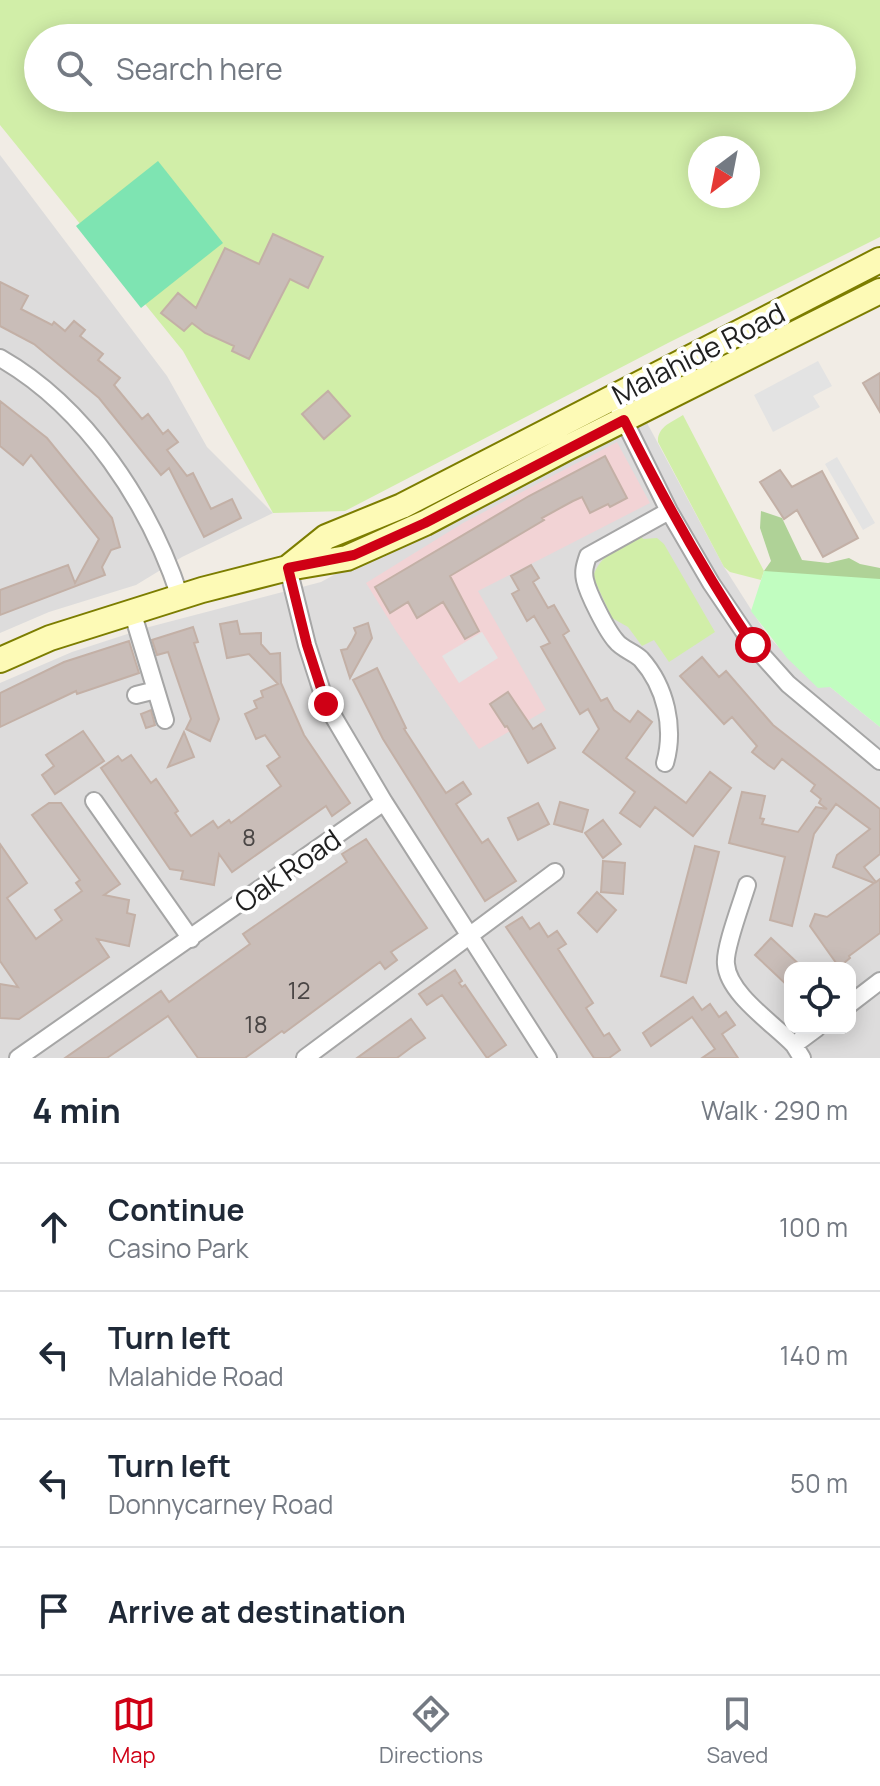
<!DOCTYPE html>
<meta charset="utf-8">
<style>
:root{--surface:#fff;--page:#f2f2f3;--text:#1f2937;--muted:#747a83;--line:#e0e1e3;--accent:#cf0015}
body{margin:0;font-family:Manrope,sans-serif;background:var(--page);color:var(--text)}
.controls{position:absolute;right:24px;bottom:24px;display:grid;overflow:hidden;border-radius:16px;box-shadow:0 4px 20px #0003}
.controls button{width:72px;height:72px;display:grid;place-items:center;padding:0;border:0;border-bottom:2px solid var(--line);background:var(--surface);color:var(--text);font:40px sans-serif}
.compass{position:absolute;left:688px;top:136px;width:72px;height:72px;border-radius:50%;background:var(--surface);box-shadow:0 4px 20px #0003;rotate:212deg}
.stop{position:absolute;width:24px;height:24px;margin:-18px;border:6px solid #cf0015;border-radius:50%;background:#fff}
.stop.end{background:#cf0015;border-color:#fff;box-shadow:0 2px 8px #0008}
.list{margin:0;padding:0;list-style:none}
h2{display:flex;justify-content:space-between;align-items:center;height:104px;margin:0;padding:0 32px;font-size:34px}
h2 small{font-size:26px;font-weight:400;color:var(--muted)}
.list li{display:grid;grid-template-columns:52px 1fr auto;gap:24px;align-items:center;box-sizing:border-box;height:128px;padding:0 32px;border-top:2px solid var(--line)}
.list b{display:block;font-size:30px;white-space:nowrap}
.list p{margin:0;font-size:26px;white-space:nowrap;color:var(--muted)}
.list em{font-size:26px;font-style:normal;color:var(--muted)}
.icon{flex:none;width:44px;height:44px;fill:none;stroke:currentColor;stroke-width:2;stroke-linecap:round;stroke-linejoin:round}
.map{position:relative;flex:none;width:880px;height:1058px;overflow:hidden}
.search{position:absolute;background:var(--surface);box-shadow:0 4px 20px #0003;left:24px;right:24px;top:24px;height:88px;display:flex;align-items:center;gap:20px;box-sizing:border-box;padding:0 28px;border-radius:44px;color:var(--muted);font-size:30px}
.sheet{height:616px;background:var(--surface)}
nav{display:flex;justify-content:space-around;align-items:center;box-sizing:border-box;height:112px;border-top:2px solid var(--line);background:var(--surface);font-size:22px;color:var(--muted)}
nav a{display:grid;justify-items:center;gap:4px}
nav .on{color:var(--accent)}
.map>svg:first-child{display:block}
.residential{fill:#dddcdc;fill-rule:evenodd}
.commercial{fill:#f2d3d5}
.grass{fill:#d1eea8;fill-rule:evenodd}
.forest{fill:#afd297}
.park{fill:#c1fdc0}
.pitch{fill:#7ee4b2}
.parking{fill:#e3e3e3}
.building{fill:#c9bdb8;stroke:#c3b0a6;stroke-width:2}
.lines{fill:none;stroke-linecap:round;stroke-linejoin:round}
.minor-casing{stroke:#a6a6a6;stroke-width:20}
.secondary-casing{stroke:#7c7d00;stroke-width:28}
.minor{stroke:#fff;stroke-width:16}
.secondary{stroke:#fdfab6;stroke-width:24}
.route{stroke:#cf0015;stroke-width:10}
.labels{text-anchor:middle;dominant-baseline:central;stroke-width:8;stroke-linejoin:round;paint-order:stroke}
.number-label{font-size:24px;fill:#4a4645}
.street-label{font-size:28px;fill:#1f1f1f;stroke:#fff}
</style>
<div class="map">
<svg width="880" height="1058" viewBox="0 0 880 1058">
<rect width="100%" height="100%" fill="#f1ece5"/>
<!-- residential -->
<path class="residential" d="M0 155 167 376 207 447 273 513 182 557 136 585 49 612 0 633Z
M646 421 724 567 768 636 818 687H830L880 727V1058H0V683L72 652 149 627 321 582 565 449ZM790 968H850V1028H790Z"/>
<!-- commercial -->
<path class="commercial" d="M617 442 650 503 478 591 546 710 479 749 396 631 366 583 463 523Z"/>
<!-- grass -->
<path class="grass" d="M0 0H880V237L668 343 345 511 273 513 183 351 0 125ZM38 38H842V98H38ZM700 148H748V196H700Z
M683 415 764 571 761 580 730 572 724 567 658 442C657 427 672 422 683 415Z
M641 535 643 539 657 538 664 544 715 632 669 662 654 640 642 646 628 627 612 618 593 577C600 554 621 546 641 535Z"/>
<!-- forest -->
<path class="forest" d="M761 511 782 518 802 560 828 563 849 558 860 564 880 568V597L767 595 764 571 771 561 760 528Z"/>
<!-- park -->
<path class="park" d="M764 571 880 579V727L830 687 818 688 787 658 751 611Z"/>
<!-- pitch -->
<path class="pitch" d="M158 161 223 243 141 308 76 226Z"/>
<!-- parking -->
<path class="parking" d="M818 361 832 386 813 396 820 407 773 432 754 395Z
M837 457 875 523 863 530 825 464Z
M482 632 498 658 459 683 442 656Z"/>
<!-- building -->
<path class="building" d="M273 234 323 257 308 288 290 279 249 359 232 351 234 346 205 333 192 323 184 331 161 313 178 293 196 308 225 248 259 264Z
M0 282 28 296 21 309 52 325 54 322 65 331 74 321 85 330 80 336 103 354 98 360 120 378 114 385 142 419 148 414 163 434 168 430 178 442 167 450 187 476 193 473 211 509 232 499 241 518 204 537 169 468 161 475 99 398 34 344 0 326Z
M880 373V412L863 383Z
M328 391 350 416 324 439 302 414Z
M0 401 47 438 112 518 120 547 111 550 102 567 105 575 0 615V590L68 565 75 583 99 539 31 455 23 465 0 446Z
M605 456 627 498 610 507 608 504 590 513 582 497 573 501 542 518 544 520 450 576 479 631 465 639 443 602 417 618 408 602 390 613 375 587 529 496Z
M780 470 792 487 822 471 858 538 823 557 797 510 784 519 760 482Z
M531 565 539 578 533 582 548 608 554 605 569 631 563 635 601 701 607 698 614 710 630 722 638 711 652 722 626 758 686 803 710 772 731 788 693 836 655 807 640 827 620 813 635 792 583 752 599 729 588 709 580 714 541 647 550 643 534 616 527 621 512 594 519 590 511 576Z
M237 621 240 634 261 633V644L270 654 280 653 281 683 304 735 350 803 332 816 326 806 232 872 219 854 214 885 181 879 183 871 170 869 101 768 118 756 122 761 131 755 151 783 156 779 178 811 175 813 191 836 213 821 218 828 229 820 231 823 281 786 267 766 280 757 265 735 256 739 245 714 257 708 254 701 263 697 261 691 278 684 249 654 227 658 220 624Z
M368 623 372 638 350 678 341 650 347 649 352 641 356 633 354 628Z
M193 627 198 642 194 643 219 719 210 741 186 729 191 719 168 652 157 655 152 640Z
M129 641 139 673 77 694 76 691 0 727V693L64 662Z
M702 657 719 677 726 671 773 725 880 809V854L864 867 876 882 880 879V933L849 956 850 958 839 967 810 926 815 914 827 917 874 883 833 867 837 855 870 829 836 804 814 834 792 926 770 920 785 857 729 843 742 792 765 796 760 818 764 819 762 824 798 832 816 807 827 809 819 803 821 799 811 791 815 785 782 759 774 769 768 765 752 752 757 746 732 717 724 724 680 676Z
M377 668 406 728 404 729 430 769 446 793 463 782 471 794 456 804 482 843 488 839 516 881 485 901 383 739 353 680Z
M508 692 533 729 541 724 555 748 528 763 507 726 505 727 490 704Z
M151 710 155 725 146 728 141 714Z
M83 731 104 761 55 794 42 775 54 766 46 755Z
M184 732 194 757 168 767Z
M560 802 588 810 582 832 554 824Z
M49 803H61L120 884 104 895 129 900 127 913 135 915 129 946 97 939 109 957 19 1019 0 1018V984L18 987 0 961V844L27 883 7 898 36 939 62 920 55 910 82 891 76 883 80 880 32 815Z
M538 803 549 824 518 840 508 818Z
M603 820 621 844 603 858 585 833Z
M366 839 427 928 391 952 397 960 385 969 380 962 284 1033 282 1031 245 1058H198L168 1016 107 1058H65L161 991 169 1002 250 944 243 934 347 862 342 854Z
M695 846 719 852 686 983 661 976Z
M603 861 625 863 623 894 601 892Z
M597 892 616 910 597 932 578 913Z
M522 917 530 929 539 923 548 937 557 931 566 944 558 949 593 1003 586 1008 604 1036 609 1033 620 1050 609 1058H594L506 927Z
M771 938 803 968H790V988L755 955Z
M455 970 462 981 459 983 462 987 465 985 506 1045 487 1058 442 995 427 1005 419 994Z
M693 997 702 1010 710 1004 719 1017 726 1012 735 1025 722 1034 738 1058H702L715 1049 692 1017 651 1046 643 1033Z
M411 1019 425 1038 413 1046 397 1058H357Z"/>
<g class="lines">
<!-- minor casing -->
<g class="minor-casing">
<path id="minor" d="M0 358C86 407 150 505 180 597
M620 412 669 511 711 583 753 645 788 684 880 761
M288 568 307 645 326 704 384 802 548 1058
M132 611 165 720
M136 695 156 690
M665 763C675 728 666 687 641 659 634 652 622 649 616 641 607 631 588 594 585 580 583 571 585 565 588 556L669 511
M94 801 191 939
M747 885C742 902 724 949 726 964 728 994 774 1024 794 1045
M850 1004 880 981
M18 1058 384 802
M305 1058 555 872
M802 1058 794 1045 817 1028"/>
</g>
<!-- secondary casing -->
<g class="secondary-casing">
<path id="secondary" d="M290 566 326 537 402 506 880 260
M0 660 50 638 202 590 288 568 347 558 425 523 565 449 880 291"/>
</g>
<!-- minor -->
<use href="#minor" class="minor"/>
<!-- secondary -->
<use href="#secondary" class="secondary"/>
</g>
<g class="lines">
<!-- route -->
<path class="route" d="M326 704 307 645 288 568 354 555 425 523 624 420C663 498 704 572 753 645"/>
</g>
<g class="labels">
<!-- number labels -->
<g class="number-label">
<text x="249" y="836">8</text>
<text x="299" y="989">12</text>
<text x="256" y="1023">18</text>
</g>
<!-- street labels -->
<g class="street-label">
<text transform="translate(698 353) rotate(-27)">Malahide Road</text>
<text transform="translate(287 870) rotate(-35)">Oak Road</text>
</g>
</g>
</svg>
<div class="controls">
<button><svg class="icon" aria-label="locate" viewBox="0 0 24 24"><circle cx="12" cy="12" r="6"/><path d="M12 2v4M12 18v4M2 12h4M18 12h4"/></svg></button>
</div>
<svg class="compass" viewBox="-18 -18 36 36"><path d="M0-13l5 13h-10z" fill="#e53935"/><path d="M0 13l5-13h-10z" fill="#747a83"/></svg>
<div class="stop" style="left:753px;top:645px"></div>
<div class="stop end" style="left:326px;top:704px"></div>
<div class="search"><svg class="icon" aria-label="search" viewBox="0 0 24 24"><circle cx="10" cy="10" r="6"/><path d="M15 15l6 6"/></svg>Search here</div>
</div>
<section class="sheet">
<h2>4 min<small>Walk · 290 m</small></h2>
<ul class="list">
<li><svg class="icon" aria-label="ahead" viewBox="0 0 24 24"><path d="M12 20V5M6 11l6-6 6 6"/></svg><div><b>Continue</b><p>Casino Park</p></div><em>100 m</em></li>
<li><svg class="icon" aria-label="left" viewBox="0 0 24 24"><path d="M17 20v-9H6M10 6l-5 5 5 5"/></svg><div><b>Turn left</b><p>Malahide Road</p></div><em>140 m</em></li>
<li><svg class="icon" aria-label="left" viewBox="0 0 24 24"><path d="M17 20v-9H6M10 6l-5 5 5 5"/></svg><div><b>Turn left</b><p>Donnycarney Road</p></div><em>50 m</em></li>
<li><svg class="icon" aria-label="arrive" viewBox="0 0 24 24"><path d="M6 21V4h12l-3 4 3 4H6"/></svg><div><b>Arrive at destination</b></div></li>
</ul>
</section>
<nav>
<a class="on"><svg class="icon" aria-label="map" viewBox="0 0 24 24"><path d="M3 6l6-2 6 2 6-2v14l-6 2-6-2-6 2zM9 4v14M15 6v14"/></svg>Map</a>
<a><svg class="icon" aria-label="directions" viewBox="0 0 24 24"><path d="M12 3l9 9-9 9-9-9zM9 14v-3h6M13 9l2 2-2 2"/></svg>Directions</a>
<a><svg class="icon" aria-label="saved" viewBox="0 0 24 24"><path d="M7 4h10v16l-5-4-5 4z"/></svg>Saved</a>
</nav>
